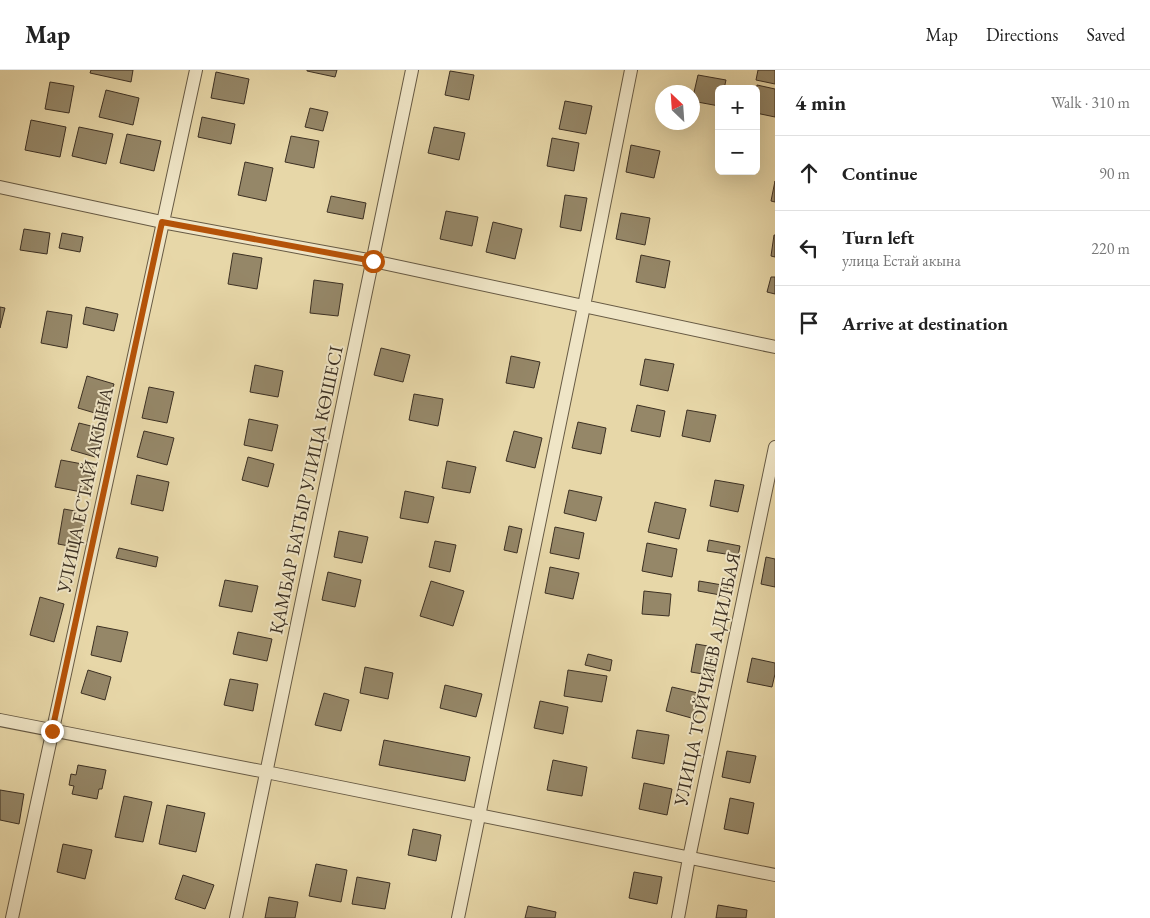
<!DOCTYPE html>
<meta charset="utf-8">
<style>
:root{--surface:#fff;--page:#f6f6f6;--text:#222;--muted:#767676;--line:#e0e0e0}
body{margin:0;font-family:"EB Garamond",serif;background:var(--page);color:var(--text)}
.controls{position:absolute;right:15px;top:15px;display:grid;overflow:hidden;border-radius:8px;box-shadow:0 5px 20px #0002}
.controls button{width:45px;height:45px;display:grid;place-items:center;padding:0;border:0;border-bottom:1px solid var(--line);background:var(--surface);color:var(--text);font:25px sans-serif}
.compass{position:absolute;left:655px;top:15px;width:45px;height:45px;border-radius:50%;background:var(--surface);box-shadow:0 5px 20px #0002;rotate:335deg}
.stop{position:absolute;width:15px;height:15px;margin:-11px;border:4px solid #b45309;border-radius:50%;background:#fff}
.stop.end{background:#b45309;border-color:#fff;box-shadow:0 1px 5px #0008}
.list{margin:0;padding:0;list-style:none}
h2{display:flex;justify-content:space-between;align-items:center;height:65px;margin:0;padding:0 20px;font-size:21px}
h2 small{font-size:16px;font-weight:400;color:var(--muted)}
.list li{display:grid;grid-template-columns:32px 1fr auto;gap:15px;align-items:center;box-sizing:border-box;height:75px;padding:0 20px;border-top:1px solid var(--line)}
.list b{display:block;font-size:19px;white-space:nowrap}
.list p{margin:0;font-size:16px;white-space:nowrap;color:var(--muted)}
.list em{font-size:16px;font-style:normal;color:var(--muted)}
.icon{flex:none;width:28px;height:28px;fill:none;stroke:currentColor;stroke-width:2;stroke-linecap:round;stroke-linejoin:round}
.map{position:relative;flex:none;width:775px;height:848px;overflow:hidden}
header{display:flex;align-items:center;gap:30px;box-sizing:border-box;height:70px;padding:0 25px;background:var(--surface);border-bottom:1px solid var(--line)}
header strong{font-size:24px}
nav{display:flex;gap:28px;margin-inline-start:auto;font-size:18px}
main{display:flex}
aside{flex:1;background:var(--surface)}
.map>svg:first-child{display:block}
.building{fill:#958768;stroke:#3c3023}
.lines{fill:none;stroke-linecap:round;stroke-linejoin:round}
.minor-casing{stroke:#675a44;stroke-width:14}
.minor{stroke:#efe5c6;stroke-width:12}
.route{stroke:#b45309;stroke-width:6}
.labels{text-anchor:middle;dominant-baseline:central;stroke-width:4;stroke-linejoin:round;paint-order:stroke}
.street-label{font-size:19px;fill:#3c3023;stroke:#efe5c6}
</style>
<header>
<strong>Map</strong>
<nav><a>Map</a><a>Directions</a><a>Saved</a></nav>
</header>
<main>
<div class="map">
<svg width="775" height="848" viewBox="0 0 775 848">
<rect width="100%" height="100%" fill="#e7d7a8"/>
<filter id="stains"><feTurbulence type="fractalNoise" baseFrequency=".004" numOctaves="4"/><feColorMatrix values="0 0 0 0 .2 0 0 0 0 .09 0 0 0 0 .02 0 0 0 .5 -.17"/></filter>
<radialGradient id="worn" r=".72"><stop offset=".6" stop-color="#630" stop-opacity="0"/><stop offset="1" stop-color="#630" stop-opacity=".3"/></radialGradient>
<!-- building -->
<path class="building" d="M91 0H133L131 12 90 3Z
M307 0H337L335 7 307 1Z
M758 0H775V14L756 10Z
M450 1 474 5 469 30 445 25Z
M216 2 249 9 244 34 211 28Z
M698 5 726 10 724 19H719V36L692 31Z
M50 12 74 16 69 43 45 39Z
M757 15 775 19V47L756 43V21Z
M106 20 139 28 133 55 99 47Z
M565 31 592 36 586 64 559 59Z
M310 38 328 42 323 61 305 57Z
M202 47 235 54 231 74 198 67Z
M31 50 66 57 60 87 25 80Z
M79 57 113 64 106 94 72 86Z
M434 57 465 63 459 90 428 83Z
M127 64 161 71 154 101 120 93Z
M291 66 319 71 314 98 285 92Z
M552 68 579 73 574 101 547 96Z
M631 75 660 81 654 108 626 102Z
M245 92 273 98 266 131 238 125Z
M775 111V132L771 131Z
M565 125 587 128 581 161 560 157Z
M331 126 366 133 363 149 327 142Z
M446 141 478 147 472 176 440 169Z
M621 143 650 148 645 175 616 169Z
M493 152 522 159 515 189 486 182Z
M24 159 50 163 47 184 20 180Z
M62 163 83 167 80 182 59 178Z
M774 165H775V187L771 186Z
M233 183 262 188 257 219 228 214Z
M641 185 670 191 665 218 636 212Z
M771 207H775V224L767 222Z
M314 210 343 214 338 246 310 243Z
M0 237 5 238 0 258Z
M86 237 118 244 114 261 83 254Z
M47 241 72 245 67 278 41 273Z
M381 278 410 285 403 312 374 305Z
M511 286 540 292 534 318 506 313Z
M645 289 674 294 668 321 640 315Z
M255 295 283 301 278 327 250 322Z
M87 306 114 314 105 346 78 338Z
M149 317 174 322 167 353 142 348Z
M414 324 443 329 438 356 409 350Z
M637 335 665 341 660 367 631 361Z
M687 340 716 345 710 372 682 366Z
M249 349 278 355 272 381 244 375Z
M578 352 606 358 601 384 572 378Z
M79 353 103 359 95 387 71 380Z
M144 361 174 368 167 395 137 387Z
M514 361 542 368 535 398 506 391Z
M248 387 274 394 268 417 242 410Z
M61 390 93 396 87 423 55 417Z
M447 391 476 397 470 423 442 418Z
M137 405 169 412 163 441 131 434Z
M715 410 744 415 738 442 710 436Z
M569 420 602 427 596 451 564 443Z
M405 421 434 427 428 453 400 448Z
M655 432 686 439 679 469 648 462Z
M64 439 86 443 80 478 58 474Z
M509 456 522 459 517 483 504 480Z
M555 457 584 463 579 489 550 483Z
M339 461 368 467 362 493 334 487Z
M709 470 740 476 738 486 707 481Z
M435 471 456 475 450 502 429 497Z
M647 473 677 479 672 507 642 501Z
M119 478 158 487 156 497 116 488Z
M766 487 775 489V517L761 514Z
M550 497 579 503 573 529 545 523Z
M328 502 361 510 355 537 322 530Z
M225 510 258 516 252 542 219 536Z
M431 511 464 521 453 556 420 546Z
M699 511 728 516 726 526 698 521Z
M644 521 671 524 669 546 642 544Z
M40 527 64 534 54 572 30 565Z
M97 556 128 562 121 592 91 585Z
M238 562 272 569 267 591 233 584Z
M696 574 720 578 715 606 691 602Z
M588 584 612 590 610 601 585 595Z
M752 588 775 593V604L772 617 747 612Z
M365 597 393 603 388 629 360 623Z
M88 600 111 607 105 630 81 623Z
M568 600 607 606 602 632 564 626Z
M230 609 258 614 253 641 224 635Z
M445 615 482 624 476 647 440 638Z
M672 617 702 624 695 649 666 641Z
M324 623 349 630 341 661 315 655Z
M540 631 568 637 563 664 534 658Z
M637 660 669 665 664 694 632 688Z
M384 670 470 687 465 711 379 695Z
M727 681 756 686 750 713 722 707Z
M553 690 587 697 582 726 547 720Z
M78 695 106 700 102 719H99L97 729 72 724 74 716 69 715 71 704 76 705Z
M644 713 672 719 667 745 639 739Z
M0 720 24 724 19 754 0 750Z
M124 726 152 732 143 772 115 767Z
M730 728 754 733 748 764 724 759Z
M167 735 205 743 196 782 159 774Z
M413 759 441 765 436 791 408 785Z
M63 774 92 780 85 809 57 802Z
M316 794 347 800 341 832 309 826Z
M634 802 662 807 657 834 629 828Z
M183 805 214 815 205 839 175 829Z
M357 807 390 813 385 839 352 834Z
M269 827 298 832 295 848H265Z
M718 835 747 840 746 848H716Z
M528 836 556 842 555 848H525Z"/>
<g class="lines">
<!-- minor casing -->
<g class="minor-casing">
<path id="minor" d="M0 117 162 152 373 191 775 277
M0 650 266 702 775 805
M12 848 196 0
M236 848 412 0
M458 848 584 236 631 0
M678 848 689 788 775 377"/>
</g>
<!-- minor -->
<use href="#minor" class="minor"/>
</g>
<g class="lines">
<!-- route -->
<path class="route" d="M52 661 162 152 373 191"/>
</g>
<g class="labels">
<!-- street labels -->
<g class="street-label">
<text transform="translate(85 420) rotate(-78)">УЛИЦА ЕСТАЙ АКЫНА</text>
<text transform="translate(306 420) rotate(-78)">ҚАМБАР БАТЫР УЛИЦА КӨШЕСІ</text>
<text transform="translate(707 609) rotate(-78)">УЛИЦА ТОЙЧИЕВ АДИЛБАЯ</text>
</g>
</g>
<rect width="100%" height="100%" filter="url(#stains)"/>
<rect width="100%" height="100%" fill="url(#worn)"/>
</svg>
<div class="controls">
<button>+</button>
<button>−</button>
</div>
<svg class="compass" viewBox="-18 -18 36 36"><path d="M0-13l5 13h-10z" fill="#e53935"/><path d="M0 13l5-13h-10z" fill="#767676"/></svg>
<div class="stop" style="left:373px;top:191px"></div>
<div class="stop end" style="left:52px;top:661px"></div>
</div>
<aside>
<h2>4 min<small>Walk · 310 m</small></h2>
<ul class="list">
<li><svg class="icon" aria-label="ahead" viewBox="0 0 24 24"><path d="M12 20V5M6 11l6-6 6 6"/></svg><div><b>Continue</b></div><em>90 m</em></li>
<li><svg class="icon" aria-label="left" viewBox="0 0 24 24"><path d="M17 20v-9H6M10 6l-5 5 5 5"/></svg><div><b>Turn left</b><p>улица Естай акына</p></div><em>220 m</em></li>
<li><svg class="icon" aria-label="arrive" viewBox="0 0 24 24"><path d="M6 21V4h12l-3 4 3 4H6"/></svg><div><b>Arrive at destination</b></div></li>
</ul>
</aside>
</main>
